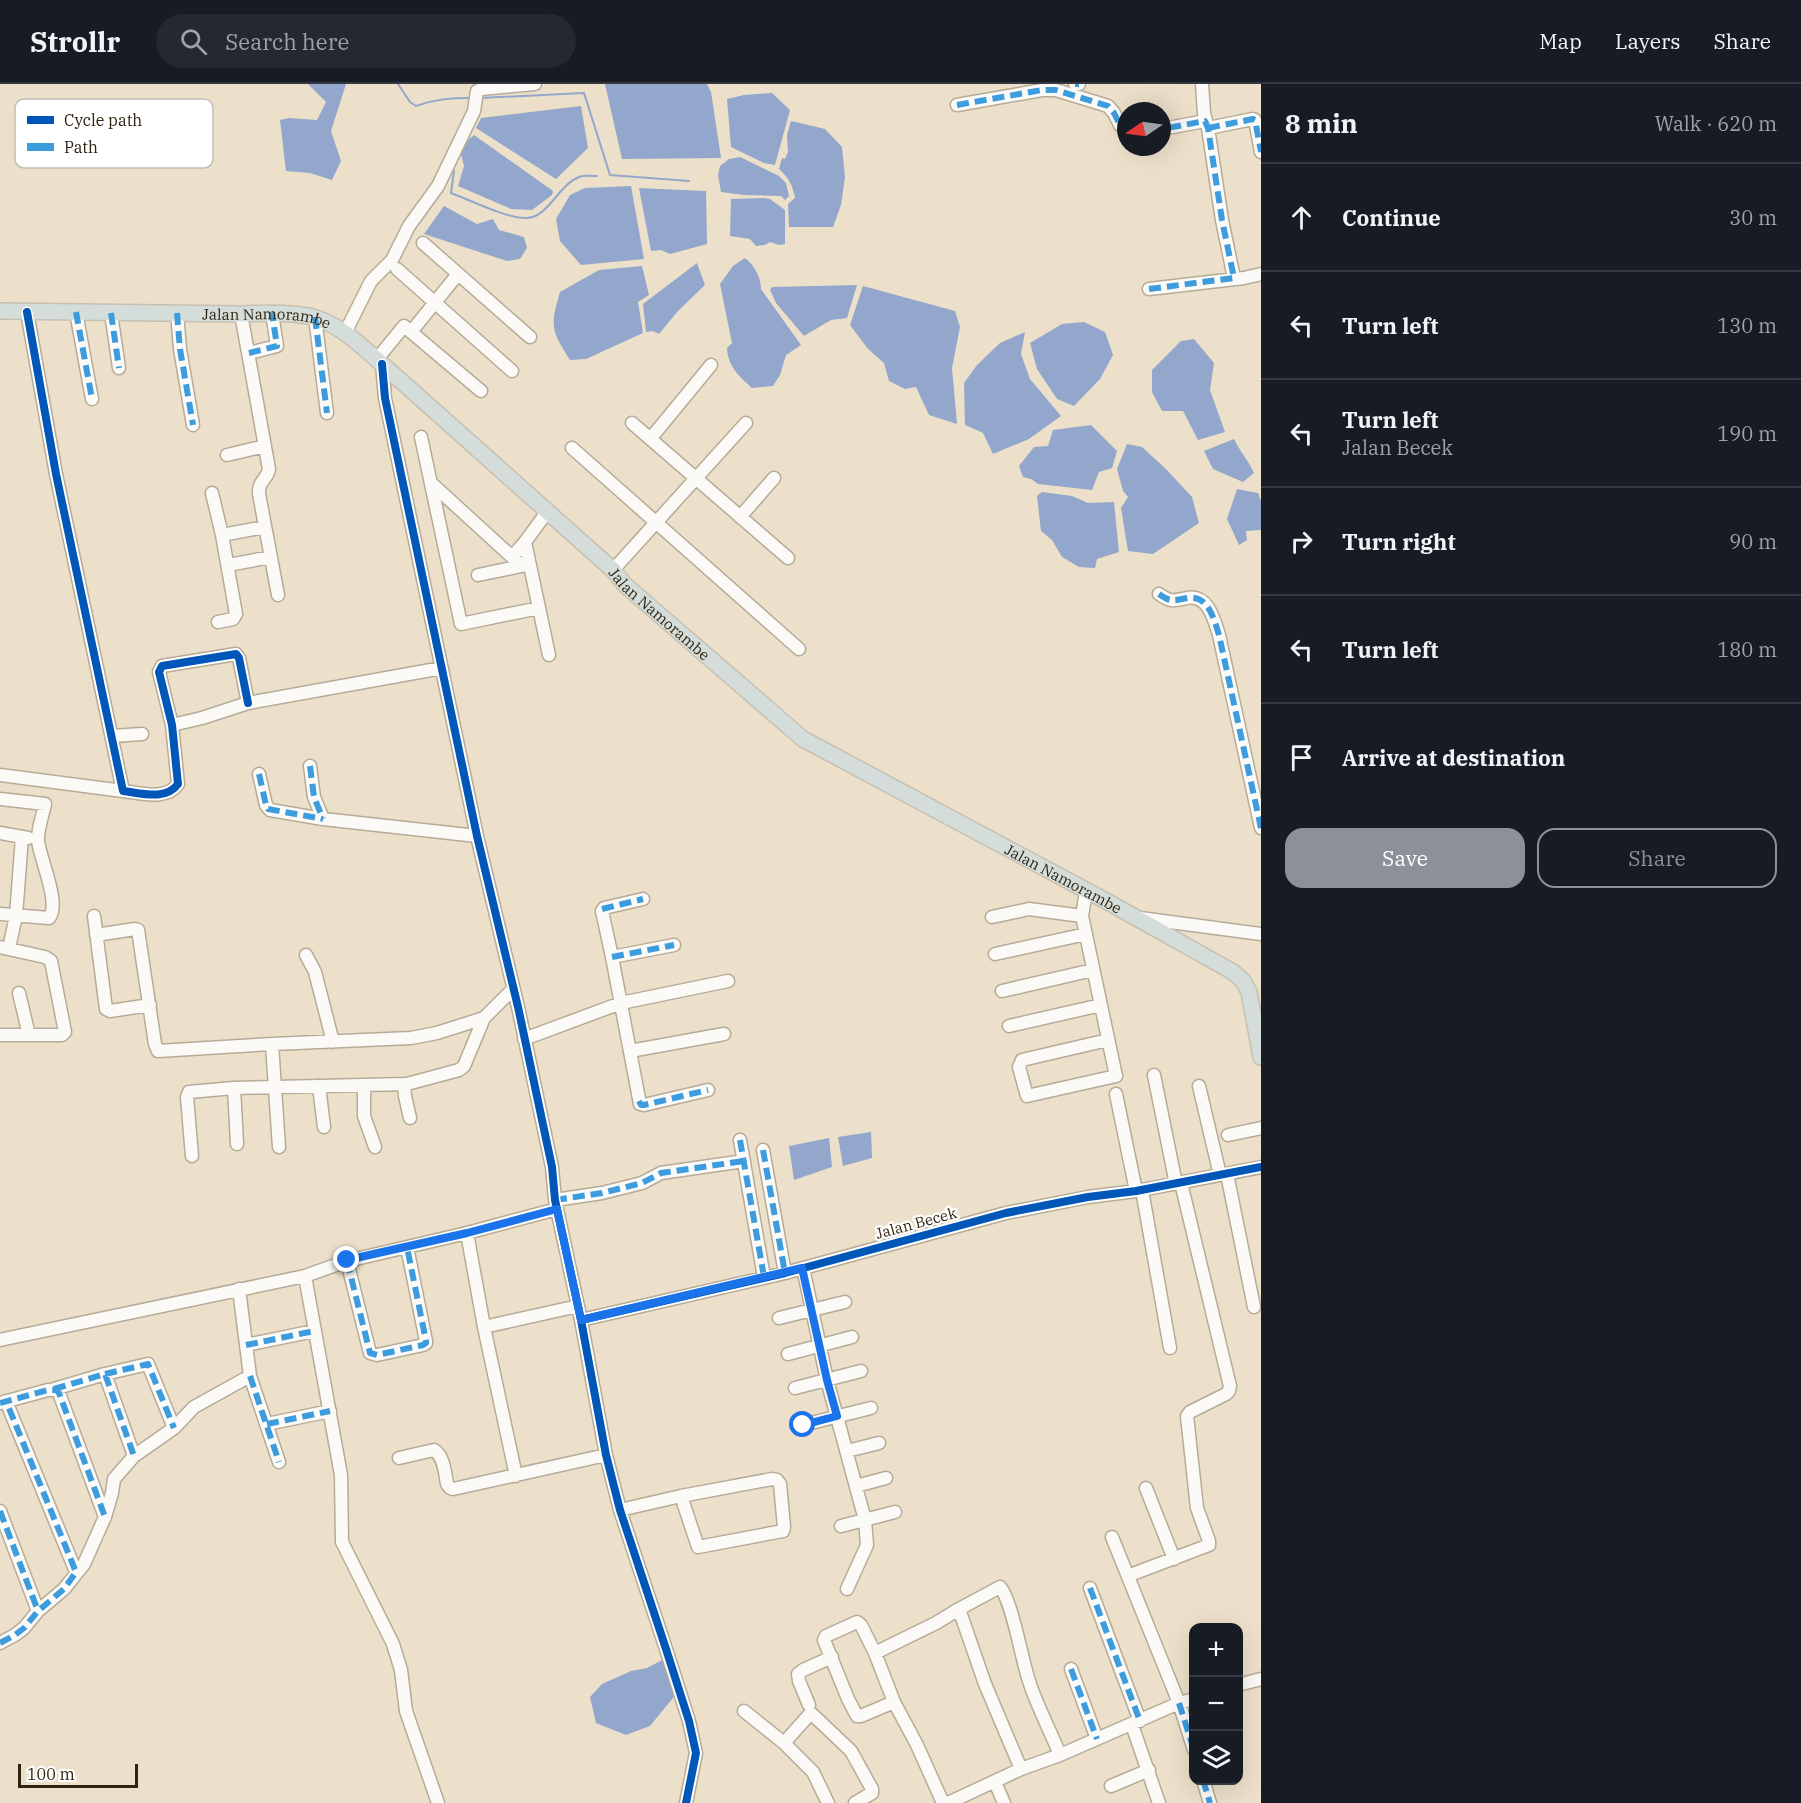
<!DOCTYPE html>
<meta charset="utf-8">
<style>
:root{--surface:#171b24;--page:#242831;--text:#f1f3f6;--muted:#9ea1a6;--line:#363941;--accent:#8c9099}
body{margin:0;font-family:"IBM Plex Serif",serif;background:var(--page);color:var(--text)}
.controls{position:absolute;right:18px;bottom:18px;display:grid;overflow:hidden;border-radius:12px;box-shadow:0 6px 24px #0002}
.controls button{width:54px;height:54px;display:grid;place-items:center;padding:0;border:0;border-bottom:2px solid var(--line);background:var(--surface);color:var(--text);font:30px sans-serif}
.compass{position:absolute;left:1117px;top:18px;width:54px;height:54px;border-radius:50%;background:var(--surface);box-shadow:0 6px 24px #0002;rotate:257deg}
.scale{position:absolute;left:18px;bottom:15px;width:120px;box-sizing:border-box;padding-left:6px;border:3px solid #2f2410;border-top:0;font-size:16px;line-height:21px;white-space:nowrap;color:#2f2410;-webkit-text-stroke:4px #fff;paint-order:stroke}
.stop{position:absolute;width:18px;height:18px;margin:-14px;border:4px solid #1a73e8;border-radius:50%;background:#fff}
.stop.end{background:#1a73e8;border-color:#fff;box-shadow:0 2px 6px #0008}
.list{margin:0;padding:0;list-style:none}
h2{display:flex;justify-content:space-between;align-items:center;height:78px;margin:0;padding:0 24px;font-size:26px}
h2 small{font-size:20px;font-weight:400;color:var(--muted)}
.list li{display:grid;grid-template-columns:39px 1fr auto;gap:18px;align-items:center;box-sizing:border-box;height:108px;padding:0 24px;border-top:2px solid var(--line)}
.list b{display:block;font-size:22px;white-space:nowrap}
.list p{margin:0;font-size:20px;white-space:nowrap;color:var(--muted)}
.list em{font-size:20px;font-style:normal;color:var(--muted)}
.actions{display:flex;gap:12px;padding:18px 24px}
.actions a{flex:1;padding:14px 0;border:2px solid var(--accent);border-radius:18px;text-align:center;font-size:21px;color:var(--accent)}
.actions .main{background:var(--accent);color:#fff}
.icon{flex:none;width:33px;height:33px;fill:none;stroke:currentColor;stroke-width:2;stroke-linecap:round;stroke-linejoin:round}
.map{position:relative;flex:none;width:1261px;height:1719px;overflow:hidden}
header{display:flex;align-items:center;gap:36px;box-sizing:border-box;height:84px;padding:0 30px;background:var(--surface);border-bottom:2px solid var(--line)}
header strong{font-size:28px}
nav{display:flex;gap:33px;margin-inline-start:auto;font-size:21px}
.search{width:420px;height:54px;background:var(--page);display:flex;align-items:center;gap:15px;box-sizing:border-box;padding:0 21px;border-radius:33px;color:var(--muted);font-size:22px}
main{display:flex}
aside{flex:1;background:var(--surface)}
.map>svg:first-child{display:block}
.water{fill:#92a7cb}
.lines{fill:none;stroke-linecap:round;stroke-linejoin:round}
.stream{stroke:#92a7cb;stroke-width:2}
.minor-casing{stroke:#b6ab98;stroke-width:15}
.major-casing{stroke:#c6c0b3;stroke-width:18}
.minor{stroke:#fcfaf7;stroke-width:12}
.major{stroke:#d4ddda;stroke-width:15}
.quiet{stroke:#3d9cde;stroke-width:6;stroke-dasharray:12 6;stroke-linecap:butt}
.cycleway-casing{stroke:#fff;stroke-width:11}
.cycleway{stroke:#0057b8;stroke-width:8}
.route{stroke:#1a73e8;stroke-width:8}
.labels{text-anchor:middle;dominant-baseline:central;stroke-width:4.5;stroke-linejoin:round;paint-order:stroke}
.street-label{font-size:15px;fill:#2f2410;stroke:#fff}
.key{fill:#fff;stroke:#c1bdb7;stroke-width:1.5}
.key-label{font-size:16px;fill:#2f2410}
</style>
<header>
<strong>Strollr</strong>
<div class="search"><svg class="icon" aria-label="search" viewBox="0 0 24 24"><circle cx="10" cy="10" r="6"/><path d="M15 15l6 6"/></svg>Search here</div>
<nav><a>Map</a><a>Layers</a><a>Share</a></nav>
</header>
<main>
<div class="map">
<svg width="1261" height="1719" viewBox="0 0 1261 1719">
<rect width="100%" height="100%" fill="#ece0ca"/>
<!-- water -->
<path class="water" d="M308 0H346L331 47 341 77 332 96 310 89 286 87 280 36 289 34 317 36 326 18Z
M605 0H707L711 8 721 74 622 75Z
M772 9 790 26 775 81 764 79 731 63 727 15 744 11Z
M581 22 588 64 556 95 476 44 481 34Z
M791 37 825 45 842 63 845 93 841 121 833 143H789L788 120 795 114C793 102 789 94 779 85L782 74 785 75 788 68 787 51Z
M474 51 553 107 552 111 532 126 511 125 458 102 464 82 461 70 469 55Z
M740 73 779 92 786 99 789 112 785 116 781 112 744 111 721 108 718 91 720 82 729 75Z
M631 102 644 175 581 181 560 157 556 135 570 111 585 104Z
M639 104 706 107 707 160 670 170 661 166 651 167Z
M764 114 770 115 785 126V160L779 161 770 158 765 161 756 162 750 155 730 152 731 115Z
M444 122 477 140 493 135 499 146 524 153 527 164 520 175 507 177 424 150Z
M745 174C754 181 761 193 761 205L801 261 786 271 780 291 773 302 752 304C739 292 728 283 727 264L732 259 720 200 733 182Z
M697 179 705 201 678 227 659 250 653 247 646 248 643 220Z
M642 182 649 211 638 218 643 249 586 275 570 276C551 246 550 242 560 208L599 186Z
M857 201 847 234 831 236 804 252 776 219 770 206 772 203Z
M863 202 955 227 960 243 952 284 957 340 929 331 916 303 905 305 889 297 884 279 868 265 850 241Z
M1084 238 1105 248 1113 271 1100 295 1074 322 1057 315 1037 285 1030 259 1062 240Z
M1025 248 1021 270 1030 295 1061 332 1029 355 993 370 983 349 965 341 964 299 977 281 1000 259Z
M1194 255 1214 279 1210 306 1225 348 1198 356 1183 327H1162L1152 308V286L1181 257Z
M1091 341 1117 367 1112 384 1099 388 1092 406 1038 400 1031 395 1023 393 1019 382 1034 363 1048 362 1053 346Z
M1234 355C1240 368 1249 377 1254 389L1243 398 1213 385 1204 367Z
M1127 360 1142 363 1165 384 1192 413 1199 439 1153 470 1128 467 1121 424 1128 413 1123 407 1117 385Z
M1237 405 1258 409 1261 417V446L1246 447 1247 456 1239 461 1227 435Z
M1042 408 1072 412 1088 419 1114 418 1119 468 1097 475 1095 484 1079 483 1062 473 1052 456 1041 447 1037 412Z
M871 1048 872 1074 843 1082 838 1053Z
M829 1054 832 1083 794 1096 789 1062Z
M664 1575 677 1609 650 1642 626 1651 596 1639 590 1613 602 1600 631 1587 647 1584Z"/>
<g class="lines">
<!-- stream -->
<path class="stream" d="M398 0 410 18 416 22C435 15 452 14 471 14
M480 14 584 9 610 91 689 97
M454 87 451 109C470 116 506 134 525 134 548 135 558 101 579 93 584 91 591 92 597 92"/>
<!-- minor casing -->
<g class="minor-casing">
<path id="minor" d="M1075 0H1079
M1202 0 1204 29 1208 44 1222 136 1234 194
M957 21 1042 6H1056L1108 22 1114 29 1120 41 1126 46
M1208 44 1253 35 1255 36 1261 68
M1162 45 1205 37
M423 159 530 253
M397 185 512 287
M1149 205 1244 194 1261 190
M27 228 56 390 123 707C141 709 166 717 178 700L172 641 159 588 162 582 236 570 239 574 248 619
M76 228 92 315
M111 229 119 284
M177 229 180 265 193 341
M241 230 269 385C268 395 258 396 259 410L278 511
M315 233 327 329
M411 248 458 190
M345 249 371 197 392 176 409 142 438 102 474 27 477 7 481 5 535 0
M249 269 277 262 272 229
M377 275 404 242 481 307
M382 280 385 314 477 752 518 923 552 1083 555 1116 581 1236 606 1371 620 1426 666 1565 689 1637 696 1669 686 1719
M632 339 788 474
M421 353 461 540 539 524
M651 354 711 281
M572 364 799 565
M227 371 265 362
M431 399 522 482
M212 409 222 451 236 530 233 535 218 538
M740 433 774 394
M222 451 265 443
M525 458 549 571
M512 473 525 458 547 428
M228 481 271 473
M613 486 746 339
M478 491 526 481
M1159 510C1170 518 1173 517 1187 514 1208 510 1214 535 1219 551L1261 744
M172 641 202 634 248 619 442 584
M112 652 142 650
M310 682 314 713 323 735
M259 690 266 721 270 726 323 735 477 752
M0 691 123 707
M0 715 45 720C43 731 37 746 38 757 40 775 61 820 49 834L0 830
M0 749 28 754
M1086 807 1082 832 1116 992 1027 1012 1019 983 1022 976 1108 956
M643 815 604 824 602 827 612 873 640 1020 644 1021 708 1006
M94 832 106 925 110 927 150 921
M992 833 1029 825 1082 832
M1140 834 1261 850
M96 851 135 845 138 846 155 960 158 967 272 960 411 954 437 949 484 934
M0 863 45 873 51 877 65 948 62 951H0
M9 864 16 832 22 753
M995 870 1086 850
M306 871 315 888 333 958
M612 873 674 861
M1002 907 1093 886
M19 909 29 951
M1009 942 1101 921
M524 955 621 919 728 897
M272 960 279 1063
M630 967 724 950
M1154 991 1176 1100
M404 1000 405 1012 410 1034
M364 1001V1032L375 1063
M319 1002 324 1043
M1199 1002 1220 1091
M234 1004 237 1060
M1116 1010 1136 1107
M1228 1051 1261 1044
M740 1056 764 1193
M763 1066 785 1189
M192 1072 187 1013 189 1008 234 1004 407 1000 459 986 464 982 484 934 513 905
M1227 1090 1254 1223
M1142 1106 1170 1264
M555 1116 602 1109 642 1099 661 1089 744 1077
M467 1149 484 1243 516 1392
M347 1177 370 1269 377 1271 423 1261 426 1259V1257L407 1163
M803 1184 827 1296 865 1436 867 1461 847 1505
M305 1192 341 1391 342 1458 393 1560 401 1586 406 1627 438 1719
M779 1234 845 1218
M581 1236 785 1189 1006 1129 1088 1113 1136 1107 1261 1083
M484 1243 578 1222
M0 1256 305 1192 347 1177 467 1149 557 1125
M246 1261 314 1247
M788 1270 852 1253
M105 1290 148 1280 174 1344
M250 1292 279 1378
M795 1304 861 1287
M54 1305 105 1290 134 1372
M6 1317 76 1488
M0 1319 48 1306H56L59 1309 105 1433
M267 1340 330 1327
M803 1341 871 1324
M847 1367 879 1359
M399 1374 434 1366C444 1372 445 1389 447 1400L450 1404 453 1405 606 1371
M856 1402 886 1394
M1146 1404 1174 1475
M620 1426 681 1412 772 1395 777 1396 780 1400 784 1443 783 1447 698 1463 681 1412
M0 1427 38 1527
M841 1442 895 1428
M1112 1453 1179 1619 1194 1666
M1129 1494 1130 1491 1209 1461V1457L1197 1424 1187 1332 1190 1328 1226 1310 1229 1307 1230 1302 1181 1099
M1090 1504 1140 1637
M959 1525 985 1600 1021 1685
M0 1559 15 1551 24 1544 38 1527 64 1505 84 1480 105 1433 112 1409 114 1395 134 1372 174 1344 194 1323 250 1292 239 1205
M875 1569 936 1539 959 1525 1000 1503C1012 1516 1022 1577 1029 1597 1037 1622 1050 1646 1060 1671
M1071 1585 1097 1655
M1238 1601 1261 1595
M894 1618 861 1632H857L848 1615 824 1556 826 1552 857 1538 861 1541 875 1569 894 1618 917 1661 943 1719
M809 1621 799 1597 798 1590 803 1586 832 1573
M744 1627 784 1659 813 1688 828 1719
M1132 1641 1159 1719
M784 1659 809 1631 812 1630 851 1667 872 1705V1709L855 1719
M1203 1696 1210 1719
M995 1698 1004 1719
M1111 1702 1149 1686
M948 1719 1021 1685 1060 1671 1179 1619 1194 1615"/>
</g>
<!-- major casing -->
<g class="major-casing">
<g id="major">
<path id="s1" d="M0 227 241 230C263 229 296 228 316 234 342 242 362 263 382 280L613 486 625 501 803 655 1108 818 1233 888 1243 897 1249 908 1261 973"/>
</g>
</g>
<!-- minor -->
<use href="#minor" class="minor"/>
<!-- major -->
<use href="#major" class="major"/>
<!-- quiet -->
<path class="quiet" d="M1075 0H1079
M957 21 1042 6H1056L1108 22 1114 29 1120 41 1126 46
M1208 44 1253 35 1255 36 1261 68
M1149 205 1234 194 1222 136 1208 44 1205 37 1162 45
M76 228 92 315
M111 229 119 284
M177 229 180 265 193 341
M315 233 327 329
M249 269 277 262 272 229
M1159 510C1170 518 1173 517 1187 514 1208 510 1214 535 1219 551L1261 744
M310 682 314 713 323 735
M259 690 266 721 268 725 323 735
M602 825 643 815
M612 873 674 861
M639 1017 641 1021H644L708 1006
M740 1056 764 1193
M763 1066 785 1189
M555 1116 602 1109 642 1099 661 1089 744 1077
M347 1177 370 1269 377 1271 423 1261 426 1259V1257L407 1163
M246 1261 314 1247
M105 1290 148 1280 174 1344
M250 1292 279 1378
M54 1305 105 1290 134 1372
M0 1319 48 1306H56L59 1309 105 1433
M267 1340 330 1327
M0 1427 38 1527
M1090 1504 1140 1637
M0 1559 15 1551 24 1544 38 1527 64 1505 76 1488 6 1317
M1071 1585 1097 1655
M1179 1619 1194 1666
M1203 1696 1210 1719"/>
<!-- cycleway casing -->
<g class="cycleway-casing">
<path id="cycleway" d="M27 228 56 390 123 707C141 709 166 717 178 700L172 641 159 588 162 582 236 570 239 574 248 619
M382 280 385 314 477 752 518 923 552 1083 555 1116 581 1236 606 1371 620 1426 666 1565 689 1637 696 1669 686 1719
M581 1236 785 1189 1006 1129 1088 1113 1136 1107 1261 1083"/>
</g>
<!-- cycleway -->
<use href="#cycleway" class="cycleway"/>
</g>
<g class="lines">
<!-- route -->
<path class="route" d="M347 1176 467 1149 557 1125 581 1236 802 1184 827 1296 837 1332 803 1341"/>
</g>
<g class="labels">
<!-- street labels -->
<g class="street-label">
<text stroke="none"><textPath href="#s1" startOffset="267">Jalan Namorambe</textPath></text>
<text stroke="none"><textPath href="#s1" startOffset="771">Jalan Namorambe</textPath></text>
<text stroke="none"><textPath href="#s1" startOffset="1257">Jalan Namorambe</textPath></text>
<text transform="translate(916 1139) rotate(-15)">Jalan Becek</text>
</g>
</g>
<!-- legend -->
<rect x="15" y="15" width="198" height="69" rx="9" class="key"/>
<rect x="27" y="32" width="27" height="8" fill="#0057b8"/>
<rect x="27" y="59" width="27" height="8" fill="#3d9cde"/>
<g class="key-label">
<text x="64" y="42">Cycle path</text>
<text x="64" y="69">Path</text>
</g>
</svg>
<div class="controls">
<button>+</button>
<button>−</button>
<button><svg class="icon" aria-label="layers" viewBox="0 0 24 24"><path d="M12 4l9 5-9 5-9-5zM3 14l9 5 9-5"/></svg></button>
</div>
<svg class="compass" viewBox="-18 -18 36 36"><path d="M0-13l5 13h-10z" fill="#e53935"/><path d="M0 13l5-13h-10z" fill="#9ea1a6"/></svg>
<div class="scale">100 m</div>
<div class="stop" style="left:803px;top:1341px"></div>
<div class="stop end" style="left:347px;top:1176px"></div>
</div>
<aside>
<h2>8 min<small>Walk · 620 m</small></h2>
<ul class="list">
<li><svg class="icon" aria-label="ahead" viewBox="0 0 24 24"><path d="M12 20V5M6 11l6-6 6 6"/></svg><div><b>Continue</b></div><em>30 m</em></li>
<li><svg class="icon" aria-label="left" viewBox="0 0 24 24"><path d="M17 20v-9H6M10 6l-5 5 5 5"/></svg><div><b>Turn left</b></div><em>130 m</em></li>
<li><svg class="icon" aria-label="left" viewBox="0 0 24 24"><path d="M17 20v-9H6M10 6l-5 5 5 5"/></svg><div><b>Turn left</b><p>Jalan Becek</p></div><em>190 m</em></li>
<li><svg class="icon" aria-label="right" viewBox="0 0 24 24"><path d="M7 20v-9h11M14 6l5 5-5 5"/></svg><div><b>Turn right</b></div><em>90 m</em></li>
<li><svg class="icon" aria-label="left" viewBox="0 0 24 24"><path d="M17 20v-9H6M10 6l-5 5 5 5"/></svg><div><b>Turn left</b></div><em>180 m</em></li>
<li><svg class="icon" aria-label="arrive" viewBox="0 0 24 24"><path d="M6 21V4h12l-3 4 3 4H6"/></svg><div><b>Arrive at destination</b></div></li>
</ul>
<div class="actions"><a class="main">Save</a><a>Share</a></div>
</aside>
</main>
